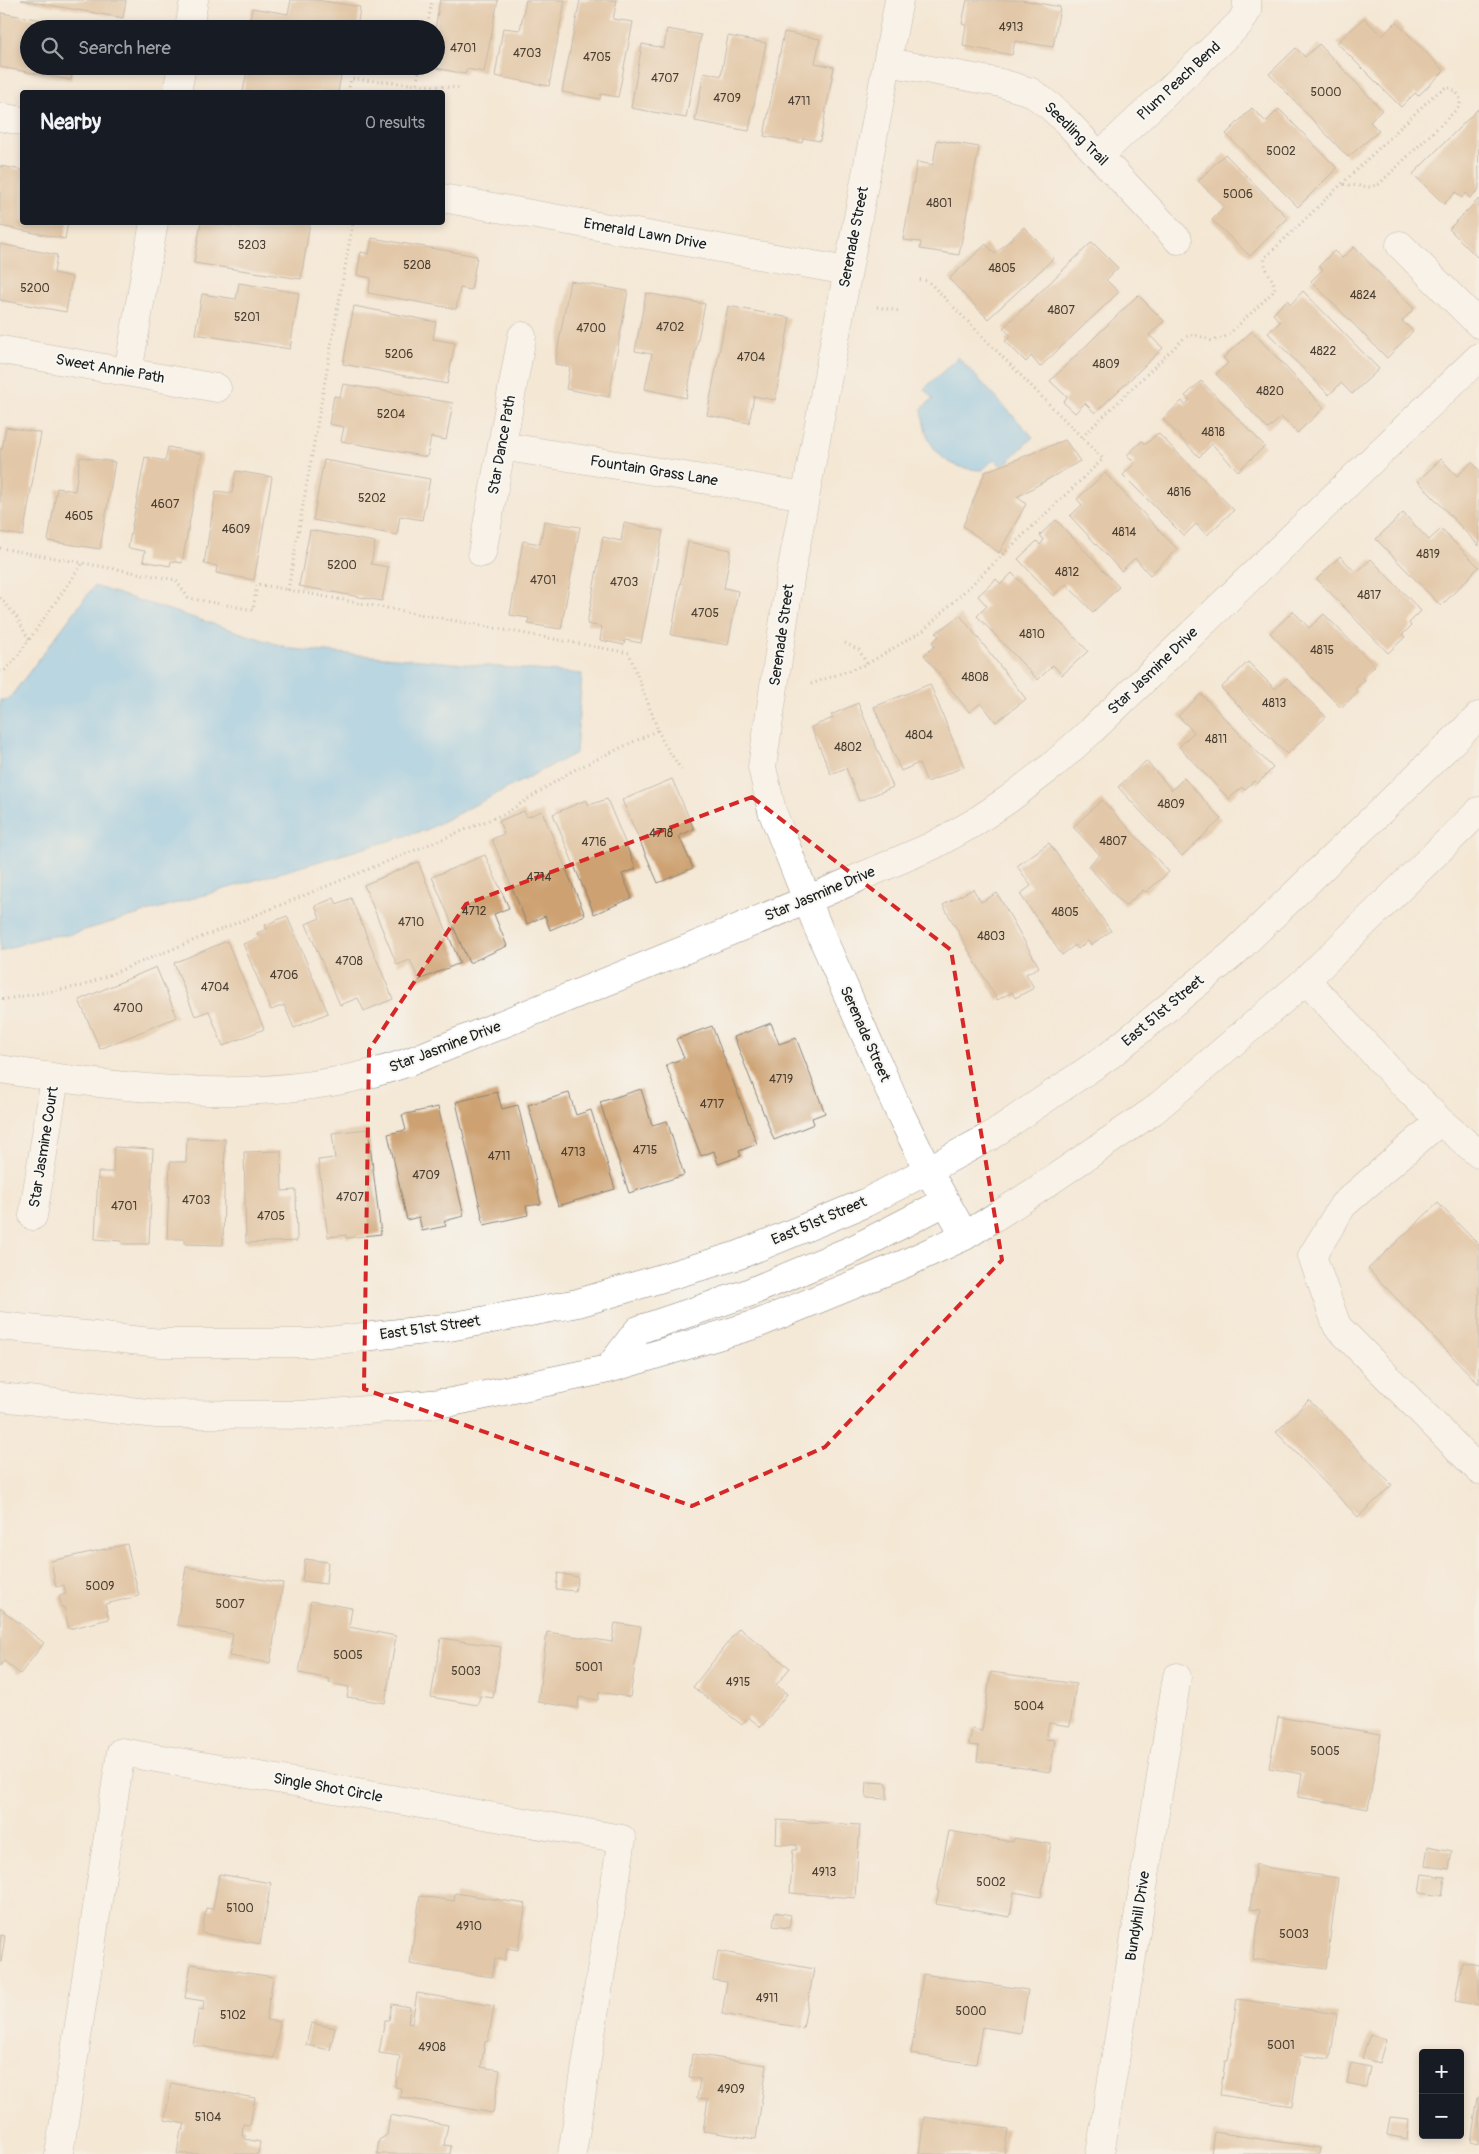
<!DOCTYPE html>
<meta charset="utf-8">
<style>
:root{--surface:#171b24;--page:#242831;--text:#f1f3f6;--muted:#9ea1a6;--line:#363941}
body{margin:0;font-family:Pangolin,sans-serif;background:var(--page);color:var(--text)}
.controls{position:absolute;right:15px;bottom:15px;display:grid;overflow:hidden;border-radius:5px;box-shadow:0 2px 8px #0003}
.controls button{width:45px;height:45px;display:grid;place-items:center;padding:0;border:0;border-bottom:1px solid var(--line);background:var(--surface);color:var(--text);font:25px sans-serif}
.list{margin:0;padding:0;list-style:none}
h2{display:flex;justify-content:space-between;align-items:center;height:65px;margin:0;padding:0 20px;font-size:21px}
h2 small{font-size:16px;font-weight:400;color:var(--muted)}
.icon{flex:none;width:28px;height:28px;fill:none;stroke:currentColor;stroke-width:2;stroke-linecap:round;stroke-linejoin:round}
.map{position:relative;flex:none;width:1479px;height:2154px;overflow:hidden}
.search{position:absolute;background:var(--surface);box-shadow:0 2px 8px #0003;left:20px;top:20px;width:425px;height:55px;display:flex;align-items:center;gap:12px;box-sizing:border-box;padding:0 18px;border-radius:28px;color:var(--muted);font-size:19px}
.panel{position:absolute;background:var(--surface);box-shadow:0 2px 8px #0003;left:20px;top:90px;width:425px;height:135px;border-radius:5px}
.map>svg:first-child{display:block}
.water{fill:#73c0ed;stroke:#486e84}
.building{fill:#cda171}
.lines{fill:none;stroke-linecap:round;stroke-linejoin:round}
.minor-casing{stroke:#888279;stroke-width:29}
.path{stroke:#888279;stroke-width:3;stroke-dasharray:1 4;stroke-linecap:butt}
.minor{stroke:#fff;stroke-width:28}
.marked{fill:none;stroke:#d62828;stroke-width:4;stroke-dasharray:10 6;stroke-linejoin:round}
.labels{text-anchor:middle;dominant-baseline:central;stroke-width:4;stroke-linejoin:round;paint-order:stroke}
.number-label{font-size:12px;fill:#483d31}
.street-label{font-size:15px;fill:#1c1c1c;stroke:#f6f6f2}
</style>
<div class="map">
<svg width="1479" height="2154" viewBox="0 0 1479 2154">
<rect width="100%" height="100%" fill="#f6f6f2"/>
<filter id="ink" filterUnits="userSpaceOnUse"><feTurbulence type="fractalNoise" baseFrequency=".02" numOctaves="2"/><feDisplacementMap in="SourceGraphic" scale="10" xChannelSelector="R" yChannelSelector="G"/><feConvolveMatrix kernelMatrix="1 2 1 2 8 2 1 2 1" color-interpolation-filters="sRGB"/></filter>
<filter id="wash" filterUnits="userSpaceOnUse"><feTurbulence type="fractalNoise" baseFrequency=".0096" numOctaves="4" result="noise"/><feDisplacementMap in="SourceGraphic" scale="20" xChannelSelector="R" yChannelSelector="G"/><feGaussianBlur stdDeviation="1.12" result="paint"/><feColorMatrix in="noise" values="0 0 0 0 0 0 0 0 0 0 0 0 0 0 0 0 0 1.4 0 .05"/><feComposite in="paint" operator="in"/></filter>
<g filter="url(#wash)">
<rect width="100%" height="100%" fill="#f4e8d6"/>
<!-- water -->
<path class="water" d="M958 357 1033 437 1002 467 994 459 983 470C943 470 924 446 922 408L933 399 924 389Z
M94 586 292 649 582 674 576 753 426 830 68 935C43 935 23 943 0 952V700H8Z"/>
<g id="blocks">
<!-- building -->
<path class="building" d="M21 0H126L123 18Z
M291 0H317L360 7 357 29H248L252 8 288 14Z
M440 0H498L484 72 467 69 465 74 431 67 436 66 435 29Z
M526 0H565L549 86 495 76 503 28 520 30Z
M580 0H617L613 19 633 22 618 97 601 94 600 99 562 92Z
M967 0H1021L1060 7 1053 47 1015 41 1012 55 963 46 966 25 962 24Z
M1 13 89 28 29 29V66H73L71 80 0 67Z
M1364 18 1382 36 1396 22 1444 71 1418 96 1415 93 1401 107 1337 43Z
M667 29 701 35 686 118 631 108 642 44 664 48Z
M784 32 820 39 815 63 834 67 820 141 803 138 802 143 764 136Z
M728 36 766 43 749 131 695 121 704 72 721 76Z
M1319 44 1382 110 1370 122 1379 131 1348 157 1269 74 1296 48 1305 57Z
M248 66H291L341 76 338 92H243Z
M1252 108 1266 122 1279 109 1337 168 1298 207 1226 134Z
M1478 109 1479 189 1470 198 1466 193 1462 198 1456 192 1444 204 1413 174Z
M937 140 979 147 959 255 920 249 921 242 903 240 917 162 933 165Z
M1225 154 1288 218 1250 256 1212 220 1225 207 1198 181Z
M0 166 22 170V222H68L65 239 0 226Z
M1479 199V259L1449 229Z
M201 222 240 227 241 222H310L301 279 194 263Z
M1024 227 1054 258 988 319 949 279 986 244 995 254Z
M372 238 477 256 471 290 460 288 456 309 368 293 371 278 357 275 361 252 369 254Z
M1092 242 1118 268 1106 280 1119 292 1040 367 1031 356 1026 362 1005 341 1011 336 1003 328Z
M0 244 57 255 54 273 72 277 66 312 0 300Z
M1354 247 1414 309 1402 321 1413 331 1387 358 1311 281 1323 269 1319 266 1334 251 1342 258Z
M570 281 628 291 609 397 566 389 570 367 555 364Z
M239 283 299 293 290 349 195 334 202 294 236 299Z
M1303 291 1379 369 1352 394 1341 383 1329 395 1268 333 1280 322 1273 314 1287 300 1291 304Z
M646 293 705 304 686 398 645 389 652 354 635 351Z
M1138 295 1164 321 1149 335 1163 348 1095 413 1085 403 1075 413 1063 402 1067 397 1050 381Z
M354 306 436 322 433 339 455 343 447 384 343 364Z
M728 306 790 318 775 400 754 396 749 423 707 415Z
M1252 331 1324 408 1297 433 1281 417 1268 429 1216 374 1228 363 1223 358Z
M1201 381 1265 446 1238 471 1212 444 1199 457 1163 419 1182 401 1185 405 1190 400 1185 396Z
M343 384 453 403 446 440 431 437 427 457 341 441 344 427 329 424 334 396 340 397Z
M6 427 41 433 23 536 0 532V449L2 450Z
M1158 433 1234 510 1207 535 1196 524 1184 536 1123 475 1135 463 1127 455 1142 441 1146 444Z
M1065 440 1080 461 1017 497 1026 504 999 553 963 526 985 472Z
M168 447 202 454 182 563 171 561 170 566 143 561 145 551 128 548 145 457 165 461Z
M80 457 115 462 100 549 48 541 57 488 75 491Z
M1441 459 1457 476 1472 462 1479 470V546L1418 481Z
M324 460 430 479 422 520 400 516 397 535 313 520Z
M236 471 272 477 254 580 216 573 217 566 204 564 216 491 232 493Z
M1105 473 1177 549 1150 575 1135 558 1121 571 1070 516 1082 505 1077 499Z
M1403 513 1429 540 1441 529 1479 567 1441 606 1376 539Z
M1056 520 1119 587 1093 612 1066 584 1053 596 1018 559 1037 541 1040 545 1044 540 1040 535Z
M544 521 580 527 561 629 528 624 529 618 510 615 523 541 540 544Z
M624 523 663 531 641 643 625 640 624 645 600 640 602 627 587 624 603 537 621 541Z
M310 530 375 542 371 564 388 567 382 601 299 586Z
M688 542 731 550 724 588 738 591 728 645 671 635Z
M1340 556 1356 573 1371 559 1421 611 1409 623 1411 626 1402 635 1405 637 1388 653 1317 579Z
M1012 573 1088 651 1062 675 1053 665 1038 680 977 616 987 606 978 596 996 579 1001 584Z
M1293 611 1309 628 1324 614 1375 666 1362 678 1365 680 1355 689 1358 692 1341 708 1270 633Z
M960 615 1026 699 996 722 981 703 969 712 924 655 935 646 932 643 939 636 936 633Z
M1248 662 1275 689 1287 678 1326 717 1287 754 1221 688Z
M930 684 964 767 927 782 919 763 901 771 874 707Z
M1201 694 1273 768 1257 784 1254 781 1244 790 1242 787 1229 799 1179 747 1194 732 1178 716Z
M858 703 893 787 859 801 846 768 831 774 811 727 833 718 831 715Z
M1146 761 1172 790 1184 778 1221 819 1182 856 1118 787Z
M672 779 694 829 679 836 693 868 658 883 622 800Z
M607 799 636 869 622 874 632 898 594 914 553 814 586 800 589 805Z
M1102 800 1169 872 1146 892 1143 890 1125 906 1088 866 1100 855 1073 827Z
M524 811 527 817 542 811 585 915 550 930 545 916 527 924 492 839 504 834 499 821Z
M1049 843 1111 931 1091 945 1088 941 1078 949 1075 945 1062 955 1020 894 1031 886 1017 866Z
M485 855 509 908 494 914 507 946 469 963 432 877Z
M418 862 460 963 419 980 410 960 397 965 364 885Z
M973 889 981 902 997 893 1039 967 1026 974 1034 988 1015 998 1012 992 997 1000 943 905Z
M334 898 337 904 351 898 393 999 364 1011 358 998 340 1005 306 924 320 918 315 906Z
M287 916 328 1013 294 1028 284 1005 271 1010 243 944 259 938 257 933 267 929 265 925Z
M227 941 264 1029 223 1046 209 1011 195 1016 174 963Z
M156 967 177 1017 100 1049 79 1000Z
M771 1023 779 1044 796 1038 825 1113 812 1118 814 1124 774 1140 734 1037Z
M712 1026 757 1144 739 1151 741 1156 718 1164 714 1151 701 1156 666 1065 684 1058 676 1039Z
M641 1089 652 1125 667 1121 684 1175 629 1193 600 1102Z
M497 1092 502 1109 518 1105 541 1204 526 1206 528 1215 484 1225 456 1102Z
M569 1093 576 1115 591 1110 615 1189 558 1206 528 1105Z
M438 1107 464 1216 444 1221 446 1226 422 1231 419 1217 407 1220 388 1134 406 1130 402 1115Z
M368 1129 381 1234 346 1238V1235L328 1237 318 1160 335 1158 332 1133Z
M187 1138 225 1139 223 1245 185 1244V1239H167L170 1162H186Z
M114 1147 153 1149 149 1244H122V1241L95 1239 98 1172H113Z
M281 1151 282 1191 296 1190 297 1241 246 1243 244 1152Z
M1438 1203 1479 1245V1384L1368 1269Z
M1309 1400 1392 1485 1358 1517 1276 1432Z
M127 1544 139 1596 105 1604 109 1619 69 1629 64 1607 62 1608 59 1596 66 1594 64 1585 56 1587 51 1561Z
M305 1559 328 1562 326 1584 302 1581Z
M186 1567 283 1583 270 1663 229 1656 233 1634 177 1625Z
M558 1573 578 1577 575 1591 556 1589Z
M311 1601 352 1608 349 1627 396 1636 385 1703 347 1697 349 1687 329 1683 330 1679 299 1673Z
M0 1608 44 1643 20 1674 4 1661 0 1666Z
M615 1623 641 1627 630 1697 599 1692 598 1700 579 1697 578 1708 538 1702 547 1632 612 1642Z
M739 1628 790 1668 776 1685 787 1694 761 1727 748 1717 742 1725 693 1687Z
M441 1638 501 1647 493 1698 480 1696 478 1705 431 1697Z
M991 1672 1076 1684 1070 1726 1049 1723 1046 1739 1055 1740 1050 1772 977 1761 979 1746 969 1745 972 1729 982 1731Z
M1278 1717 1381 1734 1368 1809 1298 1797 1302 1774 1269 1768Z
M867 1782 887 1783V1799L866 1798Z
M777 1820 860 1825 855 1898 790 1893 793 1850H797V1845L776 1844Z
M949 1831 1013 1842 1014 1838 1051 1844 1041 1897 1014 1892 1010 1917 936 1904 939 1891H937Z
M1428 1846 1452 1851 1449 1869 1425 1866Z
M1256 1864 1270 1868 1338 1878 1326 1969 1253 1959 1260 1910 1250 1909Z
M219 1874 271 1883 260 1944 202 1933 206 1908 213 1909Z
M1422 1874 1445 1877 1442 1896 1419 1893Z
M455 1893 526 1904 518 1950 507 1948 505 1960 495 1959 492 1977 410 1964 420 1896 454 1901Z
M775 1912 791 1915 789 1928 773 1926Z
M0 1935 5 1936 1 1962H0Z
M718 1951 814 1969 803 2028 722 2014 727 1982 713 1980Z
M1462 1962 1479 1965V2005L1455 2001Z
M191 1964 273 1977 266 2020 280 2022 274 2058 193 2045 199 2009 203 2010 204 2001 185 1998Z
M923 1974 1028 1990 1021 2033 982 2027 976 2064 911 2054Z
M417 1993 494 2006 488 2041 485 2042 481 2067 500 2070 493 2113 400 2097 401 2088 395 2087 400 2056 379 2053 385 2020H389L392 2004 410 2007 408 2023 412 2024Z
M1237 1999 1337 2014 1330 2059 1300 2055 1292 2106 1220 2095 1225 2061H1228Z
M311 2023 335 2028 330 2050 306 2045Z
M1370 2034 1386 2040 1379 2063 1362 2058Z
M692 2054 767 2065 756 2139 703 2131 708 2099 697 2098 700 2079 689 2077Z
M1351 2063 1370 2067 1366 2087 1347 2083Z
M171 2083 255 2098 250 2125 243 2124 242 2136H246L245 2139 260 2142 258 2154H177L181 2130H183L185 2124 165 2120Z
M1478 2097H1479V2144L1471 2142Z
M390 2115 448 2125 444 2145 451 2146 450 2154H377L379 2140 387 2135Z
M924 2117 1008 2129 1004 2154H919Z
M1390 2117 1409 2119 1407 2139 1387 2135Z
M1214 2132 1320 2148 1319 2154H1211Z"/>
</g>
</g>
<g filter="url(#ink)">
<use href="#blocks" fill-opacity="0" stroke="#888279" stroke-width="1"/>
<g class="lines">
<!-- minor casing -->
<g class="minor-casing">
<path id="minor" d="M899 0 791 572 762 767 772 811 819 930 897 1107 928 1170 965 1236
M189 29 194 0
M888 62 1001 83 1031 92 1051 107 1068 123 1178 240
M177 92 182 66
M0 117 22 121
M1099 156 1240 23 1247 11V0
M442 198 847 271
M1400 245 1479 324
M2 350 217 388
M128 372 154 222
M502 446 805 496
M482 553 522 336
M1306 980 1393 1074 1440 1121 1343 1205 1312 1256 1337 1326 1479 1470
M0 1069C134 1091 278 1108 409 1062L807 900 932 846 972 824 1009 799 1052 766 1092 730 1479 357
M1440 1121 1479 1154
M33 1216 55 1078
M0 1326 161 1343H310L444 1328 578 1303 739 1255 865 1203 928 1170 989 1137 1110 1055 1234 953 1479 716
M608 1369 638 1330 748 1293 856 1248 945 1202
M0 1397 157 1414 313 1415 452 1402 608 1369 757 1324 904 1264 965 1236 1031 1194 1153 1111 1306 980 1479 811
M59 2154 121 1752 622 1839 572 2154
M1100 2154 1177 1677"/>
</g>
<!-- path -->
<path class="path" d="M427 29 432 0
M417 83 420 66
M348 92 351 79 459 88
M877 307 899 311
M1082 437 1184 338C1195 332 1201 337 1212 341L1227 336 1274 291C1277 279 1262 271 1265 257L1269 254 1433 96 1446 87C1454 89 1461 95 1460 103L1458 108 1379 184 1370 187 1341 184
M0 548 176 580 188 598 253 610 257 584 629 653 658 730 572 771 506 813 82 986 0 1000
M288 590 353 222
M0 598 16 616 29 640
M845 643 859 650 867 664
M0 672 5 670 14 661 83 563
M811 684 867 664 924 630 1103 459 931 284 927 281 916 279
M658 730 663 742 683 772"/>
<!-- minor -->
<use href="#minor" class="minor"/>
</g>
</g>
<!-- marked area -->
<path d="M0 0H1479V2154H0ZM752 797 951 950 1002 1260 825 1447 692 1506 364 1389 369 1050 466 904Z" fill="#f4e8d6" fill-opacity=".55" fill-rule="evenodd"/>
<path class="marked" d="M752 797 951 950 1002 1260 825 1447 692 1506 364 1389 369 1050 466 904Z"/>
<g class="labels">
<!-- number labels -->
<g class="number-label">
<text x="1011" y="27">4913</text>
<text x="463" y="48">4701</text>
<text x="527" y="53">4703</text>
<text x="597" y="57">4705</text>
<text x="665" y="78">4707</text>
<text x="1326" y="92">5000</text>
<text x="727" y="98">4709</text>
<text x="799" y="101">4711</text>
<text x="1281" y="151">5002</text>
<text x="1238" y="194">5006</text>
<text x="939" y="203">4801</text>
<text x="252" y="245">5203</text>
<text x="417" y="265">5208</text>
<text x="1002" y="268">4805</text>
<text x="35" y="288">5200</text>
<text x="1363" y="295">4824</text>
<text x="1061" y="310">4807</text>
<text x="247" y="317">5201</text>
<text x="670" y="327">4702</text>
<text x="591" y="328">4700</text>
<text x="1323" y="351">4822</text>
<text x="399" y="354">5206</text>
<text x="751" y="357">4704</text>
<text x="1106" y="364">4809</text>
<text x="1270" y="391">4820</text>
<text x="391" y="414">5204</text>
<text x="1213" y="432">4818</text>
<text x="1179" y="492">4816</text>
<text x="372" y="498">5202</text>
<text x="165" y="504">4607</text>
<text x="79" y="516">4605</text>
<text x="236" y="529">4609</text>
<text x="1124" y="532">4814</text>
<text x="1428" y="554">4819</text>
<text x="342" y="565">5200</text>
<text x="1067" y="572">4812</text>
<text x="543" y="580">4701</text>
<text x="624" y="582">4703</text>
<text x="1369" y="595">4817</text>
<text x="705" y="613">4705</text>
<text x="1032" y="634">4810</text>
<text x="1322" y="650">4815</text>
<text x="975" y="677">4808</text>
<text x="1274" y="703">4813</text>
<text x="919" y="735">4804</text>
<text x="1216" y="739">4811</text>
<text x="848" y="747">4802</text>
<text x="1171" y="804">4809</text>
<text x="661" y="833">4718</text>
<text x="1113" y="841">4807</text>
<text x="594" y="842">4716</text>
<text x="539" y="877">4714</text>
<text x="474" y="911">4712</text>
<text x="1065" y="912">4805</text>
<text x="411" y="922">4710</text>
<text x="991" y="936">4803</text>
<text x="349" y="961">4708</text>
<text x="284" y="975">4706</text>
<text x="215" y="987">4704</text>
<text x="128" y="1008">4700</text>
<text x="781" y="1079">4719</text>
<text x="712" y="1104">4717</text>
<text x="645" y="1150">4715</text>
<text x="573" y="1152">4713</text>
<text x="499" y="1156">4711</text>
<text x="426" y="1175">4709</text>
<text x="350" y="1197">4707</text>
<text x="196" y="1200">4703</text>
<text x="124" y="1206">4701</text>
<text x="271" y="1216">4705</text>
<text x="100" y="1586">5009</text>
<text x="230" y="1604">5007</text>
<text x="348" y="1655">5005</text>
<text x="589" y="1667">5001</text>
<text x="466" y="1671">5003</text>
<text x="738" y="1682">4915</text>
<text x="1029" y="1706">5004</text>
<text x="1325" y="1751">5005</text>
<text x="824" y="1872">4913</text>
<text x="991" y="1882">5002</text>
<text x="240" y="1908">5100</text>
<text x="469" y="1926">4910</text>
<text x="1294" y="1934">5003</text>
<text x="767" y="1998">4911</text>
<text x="971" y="2011">5000</text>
<text x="233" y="2015">5102</text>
<text x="1281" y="2045">5001</text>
<text x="432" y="2047">4908</text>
<text x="731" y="2089">4909</text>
<text x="208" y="2117">5104</text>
</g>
<!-- street labels -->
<g class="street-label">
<text transform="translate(1179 81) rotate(-43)">Plum Peach Bend</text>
<text transform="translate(1076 134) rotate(45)">Seedling Trail</text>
<text transform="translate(645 234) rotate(10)">Emerald Lawn Drive</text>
<text transform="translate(854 237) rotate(-79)">Serenade Street</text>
<text transform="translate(110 369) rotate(10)">Sweet Annie Path</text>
<text transform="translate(502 445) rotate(-80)">Star Dance Path</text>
<text transform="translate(654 471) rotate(9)">Fountain Grass Lane</text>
<text transform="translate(782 635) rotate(-82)">Serenade Street</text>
<text transform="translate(1153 671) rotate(-44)">Star Jasmine Drive</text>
<text transform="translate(820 894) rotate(-23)">Star Jasmine Drive</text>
<text transform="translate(1163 1011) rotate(-40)">East 51st Street</text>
<text transform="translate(865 1034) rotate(66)">Serenade Street</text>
<text transform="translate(445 1047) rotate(-21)">Star Jasmine Drive</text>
<text transform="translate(44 1147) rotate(-81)">Star Jasmine Court</text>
<text transform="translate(819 1221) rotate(-23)">East 51st Street</text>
<text transform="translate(430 1328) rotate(-8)">East 51st Street</text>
<text transform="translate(328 1788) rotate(10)">Single Shot Circle</text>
<text transform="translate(1138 1916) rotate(-81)">Bundyhill Drive</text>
</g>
</g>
</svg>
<div class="controls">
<button>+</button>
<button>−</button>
</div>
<div class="search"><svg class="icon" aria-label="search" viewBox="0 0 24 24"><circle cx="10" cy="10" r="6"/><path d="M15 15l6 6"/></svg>Search here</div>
<section class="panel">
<h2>Nearby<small>0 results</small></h2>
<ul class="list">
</ul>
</section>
</div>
